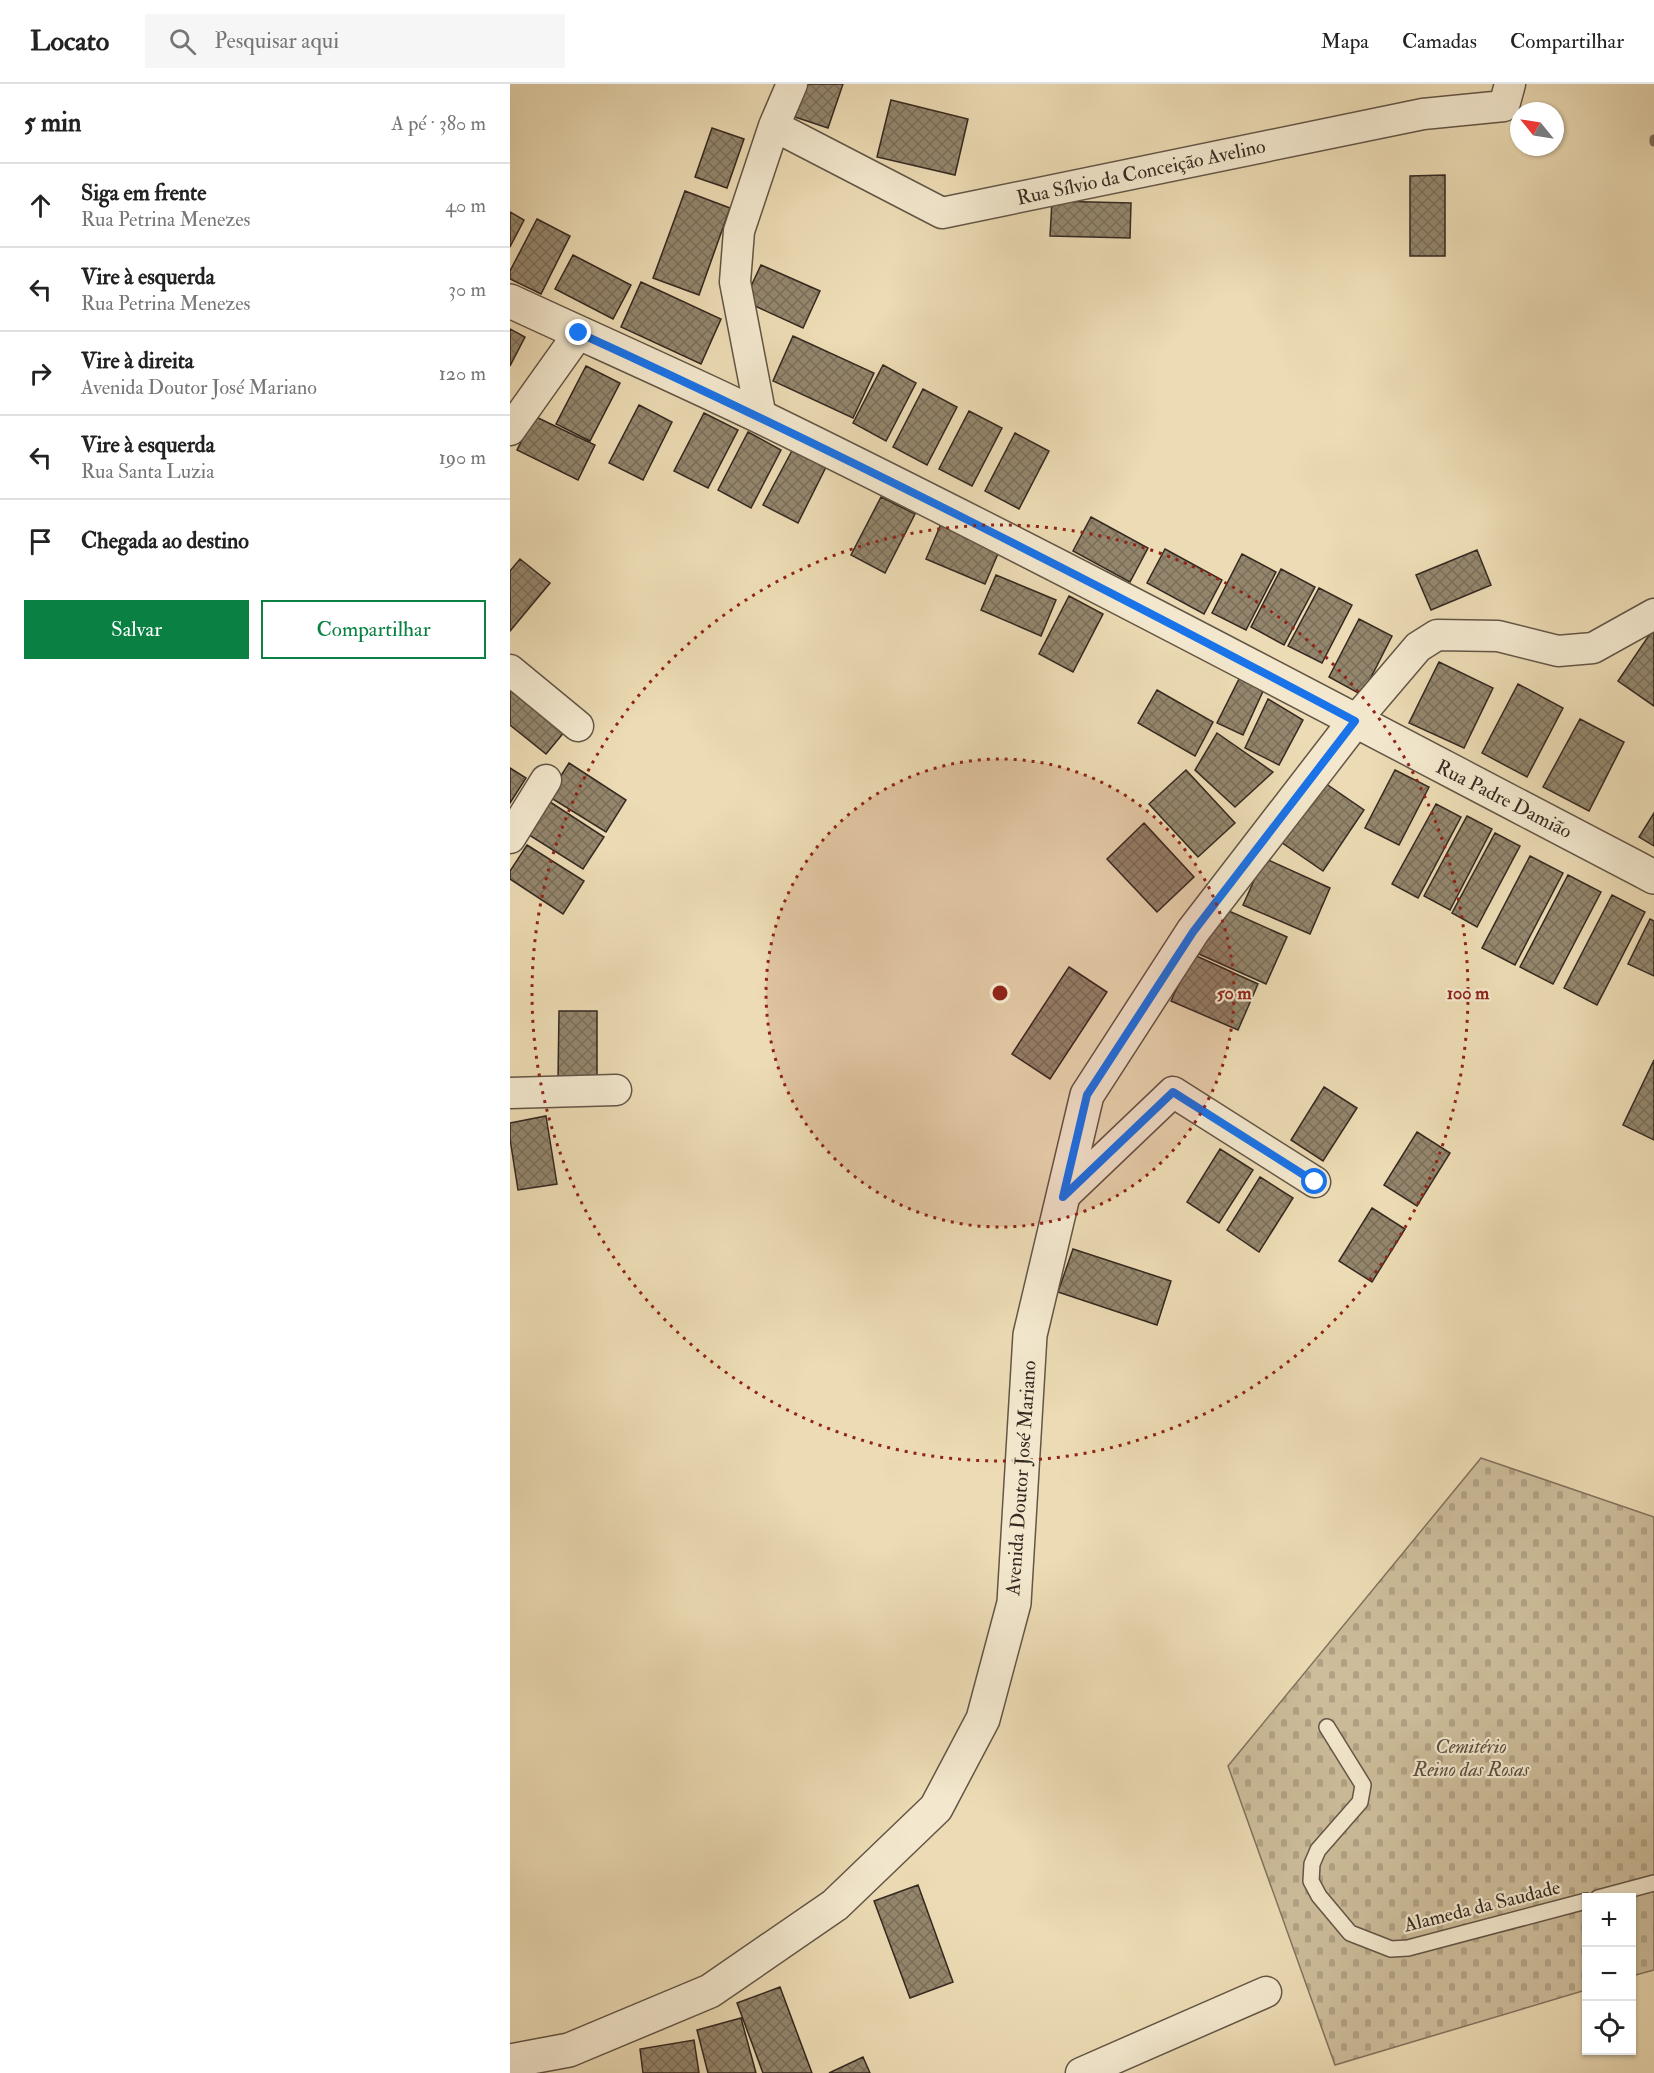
<!DOCTYPE html>
<html lang="pt">
<meta charset="utf-8">
<style>
:root{--surface:#fff;--page:#f6f6f6;--text:#222;--muted:#767676;--line:#e0e0e0;--accent:#0b8043}
body{margin:0;font-family:"IM FELL Double Pica",serif;background:var(--page);color:var(--text)}
.controls{position:absolute;right:18px;bottom:18px;display:grid;overflow:hidden;border-radius:0px;box-shadow:0 2px 4px #0004}
.controls button{width:54px;height:54px;display:grid;place-items:center;padding:0;border:0;border-bottom:2px solid var(--line);background:var(--surface);color:var(--text);font:30px sans-serif}
.compass{position:absolute;left:1000px;top:18px;width:54px;height:54px;border-radius:50%;background:var(--surface);box-shadow:0 2px 4px #0004;rotate:300deg}
.stop{position:absolute;width:18px;height:18px;margin:-14px;border:4px solid #1a73e8;border-radius:50%;background:#fff}
.stop.end{background:#1a73e8;border-color:#fff;box-shadow:0 2px 6px #0008}
.list{margin:0;padding:0;list-style:none}
h2{display:flex;justify-content:space-between;align-items:center;height:78px;margin:0;padding:0 24px;font-size:26px}
h2 small{font-size:20px;font-weight:400;color:var(--muted)}
.list li{display:grid;grid-template-columns:39px 1fr auto;gap:18px;align-items:center;box-sizing:border-box;height:84px;padding:0 24px;border-top:2px solid var(--line)}
.list b{display:block;font-size:22px;white-space:nowrap}
.list p{margin:0;font-size:20px;white-space:nowrap;color:var(--muted)}
.list em{font-size:20px;font-style:normal;color:var(--muted)}
.actions{display:flex;gap:12px;padding:18px 24px}
.actions a{flex:1;padding:14px 0;border:2px solid var(--accent);border-radius:0px;text-align:center;font-size:21px;color:var(--accent)}
.actions .main{background:var(--accent);color:#fff}
.icon{flex:none;width:33px;height:33px;fill:none;stroke:currentColor;stroke-width:2;stroke-linecap:round;stroke-linejoin:round}
.map{position:relative;flex:none;width:1144px;height:1989px;overflow:hidden}
header{display:flex;align-items:center;gap:36px;box-sizing:border-box;height:84px;padding:0 30px;background:var(--surface);border-bottom:2px solid var(--line)}
header strong{font-size:28px}
nav{display:flex;gap:33px;margin-inline-start:auto;font-size:21px}
.search{width:420px;height:54px;background:var(--page);display:flex;align-items:center;gap:15px;box-sizing:border-box;padding:0 21px;border-radius:0px;color:var(--muted);font-size:22px}
main{display:flex}
aside{flex:1;background:var(--surface)}
.map>svg:first-child{display:block}
.cemetery{fill:url(#cemetery-stones);stroke:#81735e;stroke-width:1.5}
.lines{fill:none;stroke-linecap:round;stroke-linejoin:round}
.stream{stroke:#7e6f5b;stroke-width:9}
.building{fill:url(#building-cross-hatch);stroke:#352921;stroke-width:1.5}
.service-casing{stroke:#635646;stroke-width:18}
.minor-casing{stroke:#635646;stroke-width:33}
.tertiary-casing{stroke:#635646;stroke-width:36}
.service{stroke:#f3e8ce;stroke-width:15}
.minor{stroke:#f3e8ce;stroke-width:30}
.tertiary{stroke:#f3e8ce;stroke-width:33}
.route{stroke:#1a73e8;stroke-width:8}
.ring{fill:none;stroke:#8f2418;stroke-width:3;stroke-dasharray:3 6}
.labels{text-anchor:middle;dominant-baseline:central;stroke-width:4.5;stroke-linejoin:round;paint-order:stroke}
.street-label{font-size:20px;fill:#352921;stroke:#f3e8ce}
.park-label{font-size:20px;font-style:italic;fill:#5b4e40;stroke:#f3e8ce}
.centre{fill:#8f2418;stroke:#f3e8ce;stroke-width:3}
.ring-label{font-size:18px;text-anchor:middle;font-weight:bold;fill:#8f2418;stroke:#f3e8ce;stroke-width:4.5;stroke-linejoin:round;paint-order:stroke}
</style>
<header>
<strong>Locato</strong>
<div class="search"><svg class="icon" aria-label="search" viewBox="0 0 24 24"><circle cx="10" cy="10" r="6"/><path d="M15 15l6 6"/></svg>Pesquisar aqui</div>
<nav><a>Mapa</a><a>Camadas</a><a>Compartilhar</a></nav>
</header>
<main>
<aside>
<h2>5 min<small>A pé · 380 m</small></h2>
<ul class="list">
<li><svg class="icon" aria-label="ahead" viewBox="0 0 24 24"><path d="M12 20V5M6 11l6-6 6 6"/></svg><div><b>Siga em frente</b><p>Rua Petrina Menezes</p></div><em>40 m</em></li>
<li><svg class="icon" aria-label="left" viewBox="0 0 24 24"><path d="M17 20v-9H6M10 6l-5 5 5 5"/></svg><div><b>Vire à esquerda</b><p>Rua Petrina Menezes</p></div><em>30 m</em></li>
<li><svg class="icon" aria-label="right" viewBox="0 0 24 24"><path d="M7 20v-9h11M14 6l5 5-5 5"/></svg><div><b>Vire à direita</b><p>Avenida Doutor José Mariano</p></div><em>120 m</em></li>
<li><svg class="icon" aria-label="left" viewBox="0 0 24 24"><path d="M17 20v-9H6M10 6l-5 5 5 5"/></svg><div><b>Vire à esquerda</b><p>Rua Santa Luzia</p></div><em>190 m</em></li>
<li><svg class="icon" aria-label="arrive" viewBox="0 0 24 24"><path d="M6 21V4h12l-3 4 3 4H6"/></svg><div><b>Chegada ao destino</b></div></li>
</ul>
<div class="actions"><a class="main">Salvar</a><a>Compartilhar</a></div>
</aside>
<div class="map">
<svg width="1144" height="1989" viewBox="0 0 1144 1989">
<defs>
<pattern id="cemetery-stones" width="16" height="16" patternUnits="userSpaceOnUse" patternTransform="scale(1.5)"><rect width="16" height="16" fill="#cdbd9b"/><path d="M2 7V4a2 2 0 0 1 4 0v3zM10 15v-3a2 2 0 0 1 4 0v3z" fill="#b1a285"/></pattern>
<pattern id="building-cross-hatch" width="8" height="8" patternUnits="userSpaceOnUse" patternTransform="scale(1.5)"><rect width="8" height="8" fill="#94866d"/><path d="M0 0l8 8M0 8l8-8" fill="none" stroke="#7a6e59"/></pattern>
</defs>
<rect width="100%" height="100%" fill="#ecdbb4"/>
<filter id="stains"><feTurbulence type="fractalNoise" baseFrequency=".00333" numOctaves="4"/><feColorMatrix values="0 0 0 0 .2 0 0 0 0 .09 0 0 0 0 .02 0 0 0 .5 -.17"/></filter>
<radialGradient id="worn" r=".72"><stop offset=".6" stop-color="#630" stop-opacity="0"/><stop offset="1" stop-color="#630" stop-opacity=".3"/></radialGradient>
<!-- cemetery -->
<path class="cemetery" d="M971 1374 1144 1433V1886L1122 1892V1814H1076V1906L825 1981 718 1682Z"/>
<g class="lines">
<!-- stream -->
<path class="stream" d="M1144 55V58"/>
</g>
<!-- building -->
<path class="building" d="M297 0H333L318 44 285 33Z
M381 16 458 35 445 91 367 73Z
M202 44 234 55 217 104 185 93Z
M935 91V172H900V92Z
M175 107 220 124 189 211 143 194Z
M542 117 621 119 620 154 540 152Z
M0 128 14 136 0 163Z
M27 135 60 152 31 210 0 195V187Z
M63 171 121 201 103 235 45 205Z
M251 181 310 207 293 244 234 217Z
M131 198 211 235 191 280 111 243Z
M0 245 15 253 0 282Z
M283 252 364 289 343 334 263 297Z
M373 281 406 299 376 357 343 339Z
M76 282 110 299 80 357 46 340Z
M413 305 447 323 417 381 383 363Z
M129 321 162 338 133 396 99 379Z
M459 327 492 344 462 402 429 385Z
M194 329 228 346 198 404 164 387Z
M24 332 85 361 68 396 7 366Z
M238 348 271 366 241 424 208 406Z
M505 349 539 367 509 425 475 407Z
M284 363 317 381 288 439 253 421Z
M371 413 405 430 375 489 341 471Z
M581 433 638 464 620 498 563 467Z
M431 440 490 465 475 500 416 475Z
M655 465 712 496 694 530 637 499Z
M967 466 981 501 921 526 906 491Z
M732 470 766 488 736 546 702 529Z
M10 475 40 499 0 547V487Z
M771 485 805 503 774 561 741 543Z
M486 491 546 516 531 552 471 526Z
M809 504 842 521 812 579 778 562Z
M559 512 593 530 563 588 529 570Z
M849 535 882 552 852 611 819 593Z
M1144 544V622L1108 597Z
M929 578 983 604 954 664 899 639Z
M730 593 754 605 733 651 707 639Z
M8 598 60 641 36 670 0 641V607Z
M1008 600 1053 624 1017 693 972 669Z
M647 606 703 638 685 672 628 639Z
M758 615 793 636 769 681 735 664Z
M1070 635 1114 658 1079 727 1033 703Z
M707 649 763 688 725 723 685 686Z
M59 679 116 716 96 748 38 712Z
M0 684 16 694 0 719Z
M676 686 725 739 688 773 639 720Z
M885 686 919 703 889 761 855 744Z
M812 697 854 726 813 787 771 758Z
M37 716 94 753 73 785 16 749Z
M926 720 951 733 908 814 882 800Z
M1144 729V762L1129 753Z
M957 732 982 745 940 826 914 812Z
M634 739 684 793 647 828 597 775Z
M985 749 1010 762 967 843 942 829Z
M17 761 74 797 53 830 0 795V787Z
M1020 772 1053 789 1005 881 972 864Z
M754 774 820 804 800 850 733 821Z
M1058 791 1091 808 1043 900 1010 883Z
M1102 811 1135 828 1087 921 1054 904Z
M710 823 777 853 756 900 689 870Z
M1140 835 1144 837V892L1118 880Z
M682 870 748 900 728 946 661 917Z
M559 883 597 908 540 995 502 970Z
M49 927H87V994L48 995Z
M1144 976V1056L1113 1041Z
M814 1003 847 1024 813 1077 781 1056Z
M36 1032 47 1100 8 1106 0 1055V1039Z
M907 1048 940 1069 907 1122 874 1101Z
M710 1065 743 1086 709 1139 677 1118Z
M750 1093 783 1114 749 1168 717 1146Z
M862 1124 895 1145 862 1198 829 1177Z
M563 1165 661 1197 647 1241 548 1208Z
M408 1801 443 1898 400 1914 364 1817Z
M270 1903 302 1989H253L227 1919Z
M231 1934 246 1989H198L187 1946Z
M184 1956 189 1989H133L130 1965Z
M353 1973 360 1989H319Z"/>
<g class="lines">
<!-- service casing -->
<g class="service-casing">
<path id="service" d="M817 1643 853 1701 850 1718 808 1766 802 1780 801 1797 809 1812 840 1849 881 1865 898 1864 1076 1817
M1088 1814 1144 1799"/>
</g>
<!-- minor casing -->
<g class="minor-casing">
<path id="minor" d="M264 42 432 129 913 30 994 22 1000 0
M251 333 225 198 229 147 264 42 282 0
M0 346 69 249
M0 586 68 642
M845 637 908 563 927 551 988 552 1048 567 1083 564 1144 530
M0 754 36 696
M0 1009 106 1006
M553 1113 663 1008 805 1098
M571 1989 756 1908"/>
</g>
<!-- tertiary casing -->
<g class="tertiary-casing">
<path id="tertiary" d="M0 217C84 256 168 293 251 333 552 480 847 638 1144 793
M0 1977 59 1966 200 1907 325 1821 426 1724 473 1635 504 1519 520 1251 577 1011 683 847 845 637"/>
</g>
<!-- service -->
<use href="#service" class="service"/>
<!-- minor -->
<use href="#minor" class="minor"/>
<!-- tertiary -->
<use href="#tertiary" class="tertiary"/>
</g>
<g class="lines">
<!-- route -->
<path class="route" d="M69 249C332 369 589 501 845 637L683 848 577 1011 553 1113 663 1008 805 1098"/>
</g>
<!-- distance rings -->
<circle cx="490" cy="909" r="234" fill="#8f2418" fill-opacity=".12"/>
<g class="ring">
<circle cx="490" cy="909" r="234"/>
<circle cx="490" cy="909" r="468"/>
</g>
<g class="labels">
<!-- street labels -->
<g class="street-label">
<text transform="translate(631 88) rotate(-12)">Rua Sílvio da Conceição Avelino</text>
<text transform="translate(994 715) rotate(27)">Rua Padre Damião</text>
<text transform="translate(511 1394) rotate(-86)">Avenida Doutor José Mariano</text>
<text transform="translate(972 1822) rotate(-14)">Alameda da Saudade</text>
</g>
<!-- park labels -->
<g class="park-label">
<text x="961" y="1662">Cemitério<tspan x="961" dy="23">Reino das Rosas</tspan></text>
</g>
</g>
<circle cx="490" cy="909" r="9" class="centre"/>
<g class="ring-label">
<text x="724" y="915">50 m</text>
<text x="958" y="915">100 m</text>
</g>
<rect width="100%" height="100%" filter="url(#stains)"/>
<rect width="100%" height="100%" fill="url(#worn)"/>
</svg>
<div class="controls">
<button>+</button>
<button>−</button>
<button><svg class="icon" aria-label="locate" viewBox="0 0 24 24"><circle cx="12" cy="12" r="6"/><path d="M12 2v4M12 18v4M2 12h4M18 12h4"/></svg></button>
</div>
<svg class="compass" viewBox="-18 -18 36 36"><path d="M0-13l5 13h-10z" fill="#e53935"/><path d="M0 13l5-13h-10z" fill="#767676"/></svg>
<div class="stop" style="left:805px;top:1098px"></div>
<div class="stop end" style="left:69px;top:249px"></div>
</div>
</main>
